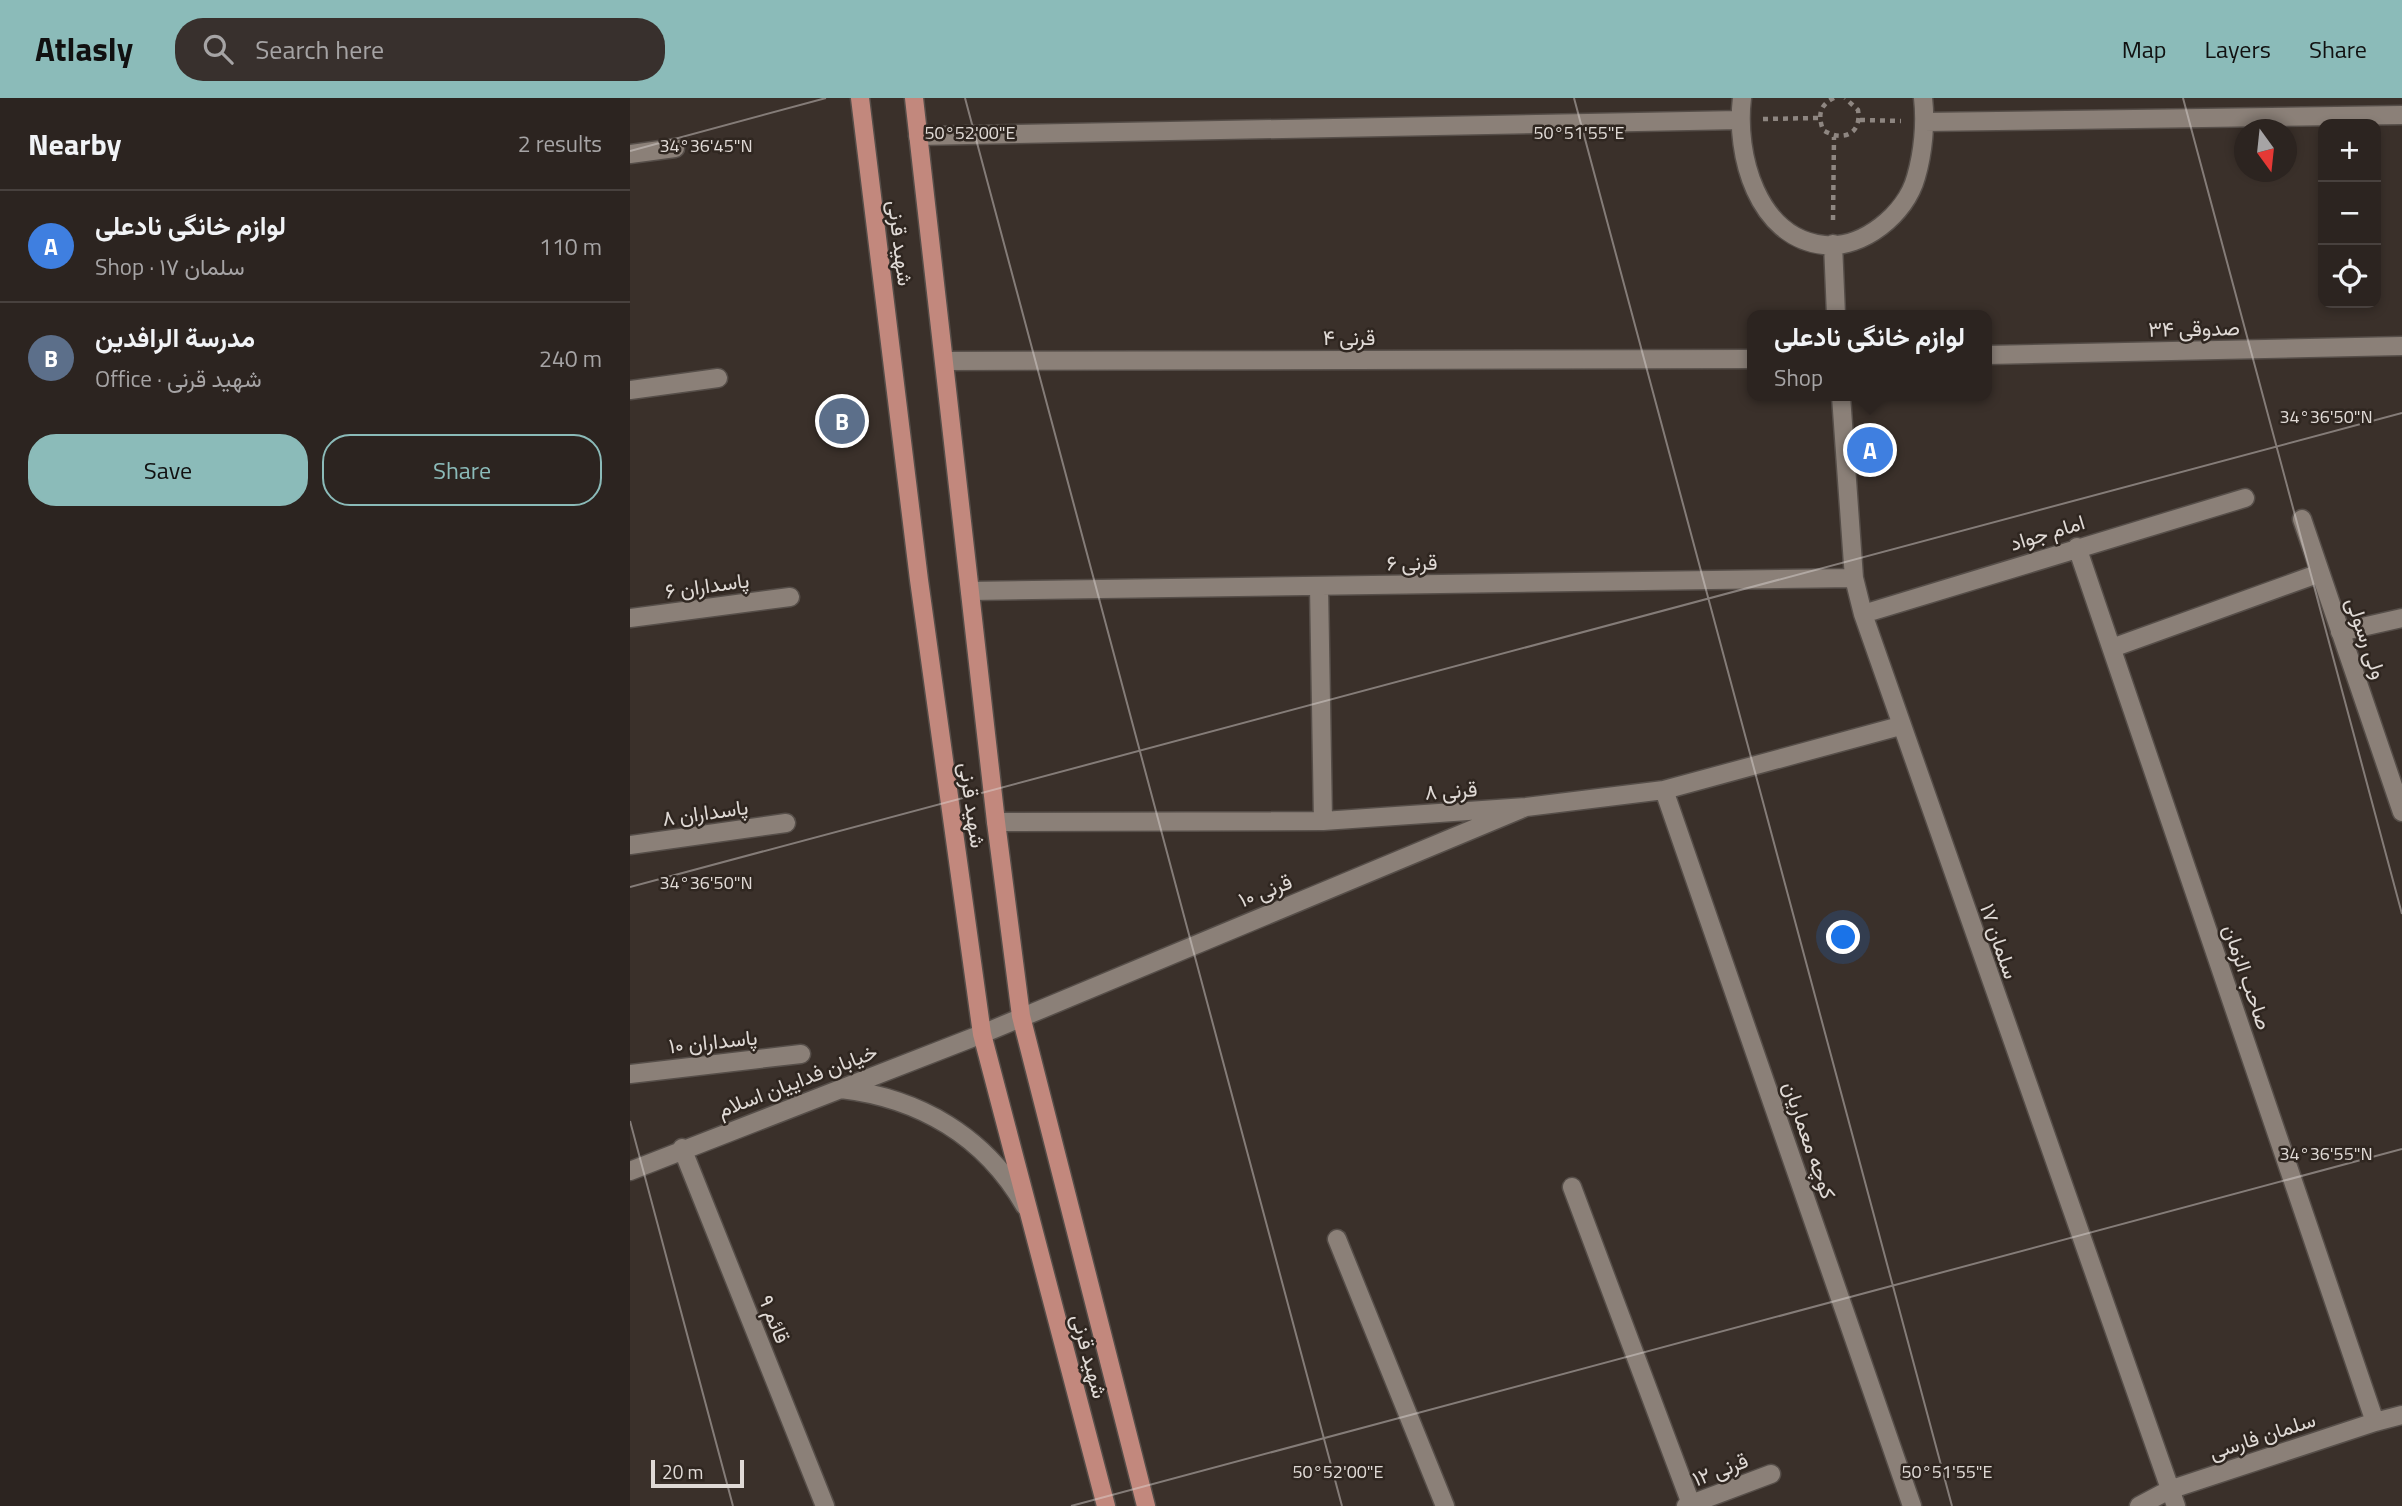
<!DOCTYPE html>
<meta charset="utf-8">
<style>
:root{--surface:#2c2420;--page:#38302d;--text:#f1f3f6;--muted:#a6a4a5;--line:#48413e;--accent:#8bbbb9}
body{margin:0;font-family:"Titillium Web",Vazirmatn,sans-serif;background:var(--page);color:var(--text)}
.controls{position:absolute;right:21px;top:21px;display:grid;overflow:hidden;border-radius:14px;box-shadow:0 4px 10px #0003}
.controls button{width:63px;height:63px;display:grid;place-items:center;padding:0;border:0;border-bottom:2px solid var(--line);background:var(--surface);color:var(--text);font:35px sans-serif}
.compass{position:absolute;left:1604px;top:21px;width:63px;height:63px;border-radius:50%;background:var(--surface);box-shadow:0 4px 10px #0003;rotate:165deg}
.scale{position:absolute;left:21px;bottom:18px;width:93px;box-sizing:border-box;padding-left:7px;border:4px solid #e0dad6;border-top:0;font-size:19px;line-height:24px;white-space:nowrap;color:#e0dad6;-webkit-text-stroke:5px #2f2620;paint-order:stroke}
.you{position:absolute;left:1214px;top:840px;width:24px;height:24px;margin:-18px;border:5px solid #fff;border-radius:50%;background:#1a73e8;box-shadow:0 0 0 10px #1a73e833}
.badge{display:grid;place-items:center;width:46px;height:46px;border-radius:50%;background:var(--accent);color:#fff;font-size:23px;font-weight:700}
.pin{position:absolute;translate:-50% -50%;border:4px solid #fff;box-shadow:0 2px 7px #0006}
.popup{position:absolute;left:1117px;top:212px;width:245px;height:91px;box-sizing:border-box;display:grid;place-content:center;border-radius:14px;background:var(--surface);filter:drop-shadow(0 2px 5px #0005);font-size:23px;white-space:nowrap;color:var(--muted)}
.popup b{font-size:26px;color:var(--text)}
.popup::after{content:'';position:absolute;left:50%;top:100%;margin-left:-14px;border:14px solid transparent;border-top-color:var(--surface)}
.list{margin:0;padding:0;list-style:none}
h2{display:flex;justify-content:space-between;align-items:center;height:91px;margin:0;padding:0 28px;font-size:30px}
h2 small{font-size:23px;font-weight:400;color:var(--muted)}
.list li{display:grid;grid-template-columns:46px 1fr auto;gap:21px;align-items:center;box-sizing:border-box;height:112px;padding:0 28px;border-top:2px solid var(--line)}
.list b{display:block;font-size:26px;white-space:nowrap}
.list p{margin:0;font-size:23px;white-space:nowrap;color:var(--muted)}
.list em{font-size:23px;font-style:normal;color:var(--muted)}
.actions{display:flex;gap:14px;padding:21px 28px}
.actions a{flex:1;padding:16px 0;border:2px solid var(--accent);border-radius:28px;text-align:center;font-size:24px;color:var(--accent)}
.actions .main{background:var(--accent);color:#111}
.icon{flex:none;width:38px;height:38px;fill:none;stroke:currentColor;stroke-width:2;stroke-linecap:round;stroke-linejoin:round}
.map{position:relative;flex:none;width:1772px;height:1408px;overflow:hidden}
header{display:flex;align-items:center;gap:42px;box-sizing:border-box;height:98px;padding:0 35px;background:var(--accent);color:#111}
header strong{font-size:33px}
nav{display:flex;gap:38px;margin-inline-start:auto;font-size:24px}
.search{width:490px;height:63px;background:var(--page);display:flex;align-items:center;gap:18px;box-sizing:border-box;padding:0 24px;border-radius:28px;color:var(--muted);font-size:26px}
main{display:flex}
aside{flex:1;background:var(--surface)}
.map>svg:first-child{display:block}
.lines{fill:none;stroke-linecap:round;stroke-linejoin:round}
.minor-casing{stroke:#564e49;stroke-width:21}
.major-casing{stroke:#564e49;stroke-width:21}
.path{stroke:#8e8681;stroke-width:4.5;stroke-dasharray:5 5;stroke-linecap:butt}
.minor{stroke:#8b8078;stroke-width:18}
.major{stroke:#c2887d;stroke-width:18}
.ticks{fill:none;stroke:#e0dad6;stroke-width:2;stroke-opacity:0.45}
.labels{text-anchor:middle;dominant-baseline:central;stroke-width:5;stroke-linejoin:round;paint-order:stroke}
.street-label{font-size:21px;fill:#e0dad6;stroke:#2f2620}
.ticks-label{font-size:18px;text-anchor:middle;fill:#e0dad6;stroke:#2f2620;stroke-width:5;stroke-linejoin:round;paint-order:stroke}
</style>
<header>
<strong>Atlasly</strong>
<div class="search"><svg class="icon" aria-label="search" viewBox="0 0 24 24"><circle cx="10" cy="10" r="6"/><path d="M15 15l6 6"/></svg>Search here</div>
<nav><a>Map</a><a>Layers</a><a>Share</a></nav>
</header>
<main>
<aside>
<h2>Nearby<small>2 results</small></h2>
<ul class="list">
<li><span class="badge" style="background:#3f7fe0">A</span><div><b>لوازم خانگی نادعلی</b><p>Shop · سلمان ۱۷</p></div><em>110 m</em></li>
<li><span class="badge" style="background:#5c6f8a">B</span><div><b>مدرسة الرافدین</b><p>Office · شهید قرنی</p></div><em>240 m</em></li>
</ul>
<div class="actions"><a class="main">Save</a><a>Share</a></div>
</aside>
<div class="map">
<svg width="1772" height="1408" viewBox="0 0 1772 1408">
<rect width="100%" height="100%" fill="#3a302a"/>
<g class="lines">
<!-- minor casing -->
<g class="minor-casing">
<path id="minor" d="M1112 0C1105 56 1127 140 1194 147 1233 151 1276 116 1286 79 1293 55 1296 25 1293 0
M1294 24 1772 17
M288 38 1109 22
M0 56 45 50
M1203 146 1206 217
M1357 257 1772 248
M315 263 1123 261
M0 292 88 280
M1211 298 1224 480 1233 516 1546 1408
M1672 421 1772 714
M1447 449 1745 1324
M689 488 693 723
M340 493 1224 480
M1233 516 1615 400
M0 520 160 499
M1710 534 1772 520
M1482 550 1690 475
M1034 692 1282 1408
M366 724 693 723 896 709 1034 692 1270 628
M0 747 156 725
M0 976 171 956
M211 991C289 1000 355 1038 395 1108
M52 1050 195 1408
M0 1073 352 936 896 709
M942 1089 1061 1406
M707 1141 815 1408
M1056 1408 1141 1376
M1509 1408 1539 1392 1745 1324 1772 1317"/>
</g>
<!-- major casing -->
<g class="major-casing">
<path id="major" d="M230 0 289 482 352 936 476 1408
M284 0 366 724 391 918 516 1408"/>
</g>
<!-- path -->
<path class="path" d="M1204 0C1189 7 1188 18 1193 32 1212 44 1232 37 1228 12L1215 0
M1133 21 1188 20
M1230 22 1271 23
M1203 122 1204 39"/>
<!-- minor -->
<use href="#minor" class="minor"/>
<!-- major -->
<use href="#major" class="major"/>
</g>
<!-- ticks -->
<path class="ticks" d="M335 0 712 1408M944 0 1322 1408M1553 0 1772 816M0 53 196 0M0 789 1772 315M0 1023 103 1408M441 1408 1772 1051"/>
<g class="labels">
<!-- street labels -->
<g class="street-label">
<text transform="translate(271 145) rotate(83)">شهید قرنی</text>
<text transform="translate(1564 230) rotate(-1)">صدوقی ۳۴</text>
<text x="719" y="239">قرنی ۴</text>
<text transform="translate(1417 434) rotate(-17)">امام جواد</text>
<text transform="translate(782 464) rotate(-1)">قرنی ۶</text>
<text transform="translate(77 487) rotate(-8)">پاسداران ۶</text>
<text transform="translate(1737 540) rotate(71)">ولی رسولی</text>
<text transform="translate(821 692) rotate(-4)">قرنی ۸</text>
<text transform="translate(343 707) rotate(82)">شهید قرنی</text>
<text transform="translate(75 714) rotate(-8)">پاسداران ۸</text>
<text transform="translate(635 792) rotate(-22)">قرنی ۱۰</text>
<text transform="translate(1370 843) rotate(71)">سلمان ۱۷</text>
<text transform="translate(1618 879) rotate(71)">صاحب الزمان</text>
<text transform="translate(83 943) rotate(-6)">پاسداران ۱۰</text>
<text transform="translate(167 982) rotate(-21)">خیابان فداییان اسلام</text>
<text transform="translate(1180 1042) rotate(71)">کوچه معماریان</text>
<text transform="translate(145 1221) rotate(68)">قائم ۹</text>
<text transform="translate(460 1258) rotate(75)">شهید قرنی</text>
<text transform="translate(1632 1337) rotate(-18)">سلمان فارسی</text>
<text transform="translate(1090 1371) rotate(-21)">قرنی ۱۲</text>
</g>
</g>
<g class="ticks-label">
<text x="340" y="41">50°52'00"E</text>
<text x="949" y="41">50°51'55"E</text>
<text x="76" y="54">34°36'45"N</text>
<text x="1696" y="325">34°36'50"N</text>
<text x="76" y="791">34°36'50"N</text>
<text x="1696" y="1062">34°36'55"N</text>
<text x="708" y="1380">50°52'00"E</text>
<text x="1317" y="1380">50°51'55"E</text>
</g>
</svg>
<div class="controls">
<button>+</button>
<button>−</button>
<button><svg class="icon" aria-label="locate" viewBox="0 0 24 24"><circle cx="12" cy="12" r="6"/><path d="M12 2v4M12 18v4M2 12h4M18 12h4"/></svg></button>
</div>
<svg class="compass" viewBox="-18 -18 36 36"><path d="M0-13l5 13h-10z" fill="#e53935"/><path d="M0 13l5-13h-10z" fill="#a6a4a5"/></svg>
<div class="scale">20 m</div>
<div class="you"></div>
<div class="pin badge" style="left:1240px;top:352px;background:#3f7fe0">A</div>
<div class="popup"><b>لوازم خانگی نادعلی</b>Shop</div>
<div class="pin badge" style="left:212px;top:323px;background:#5c6f8a">B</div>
</div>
</main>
